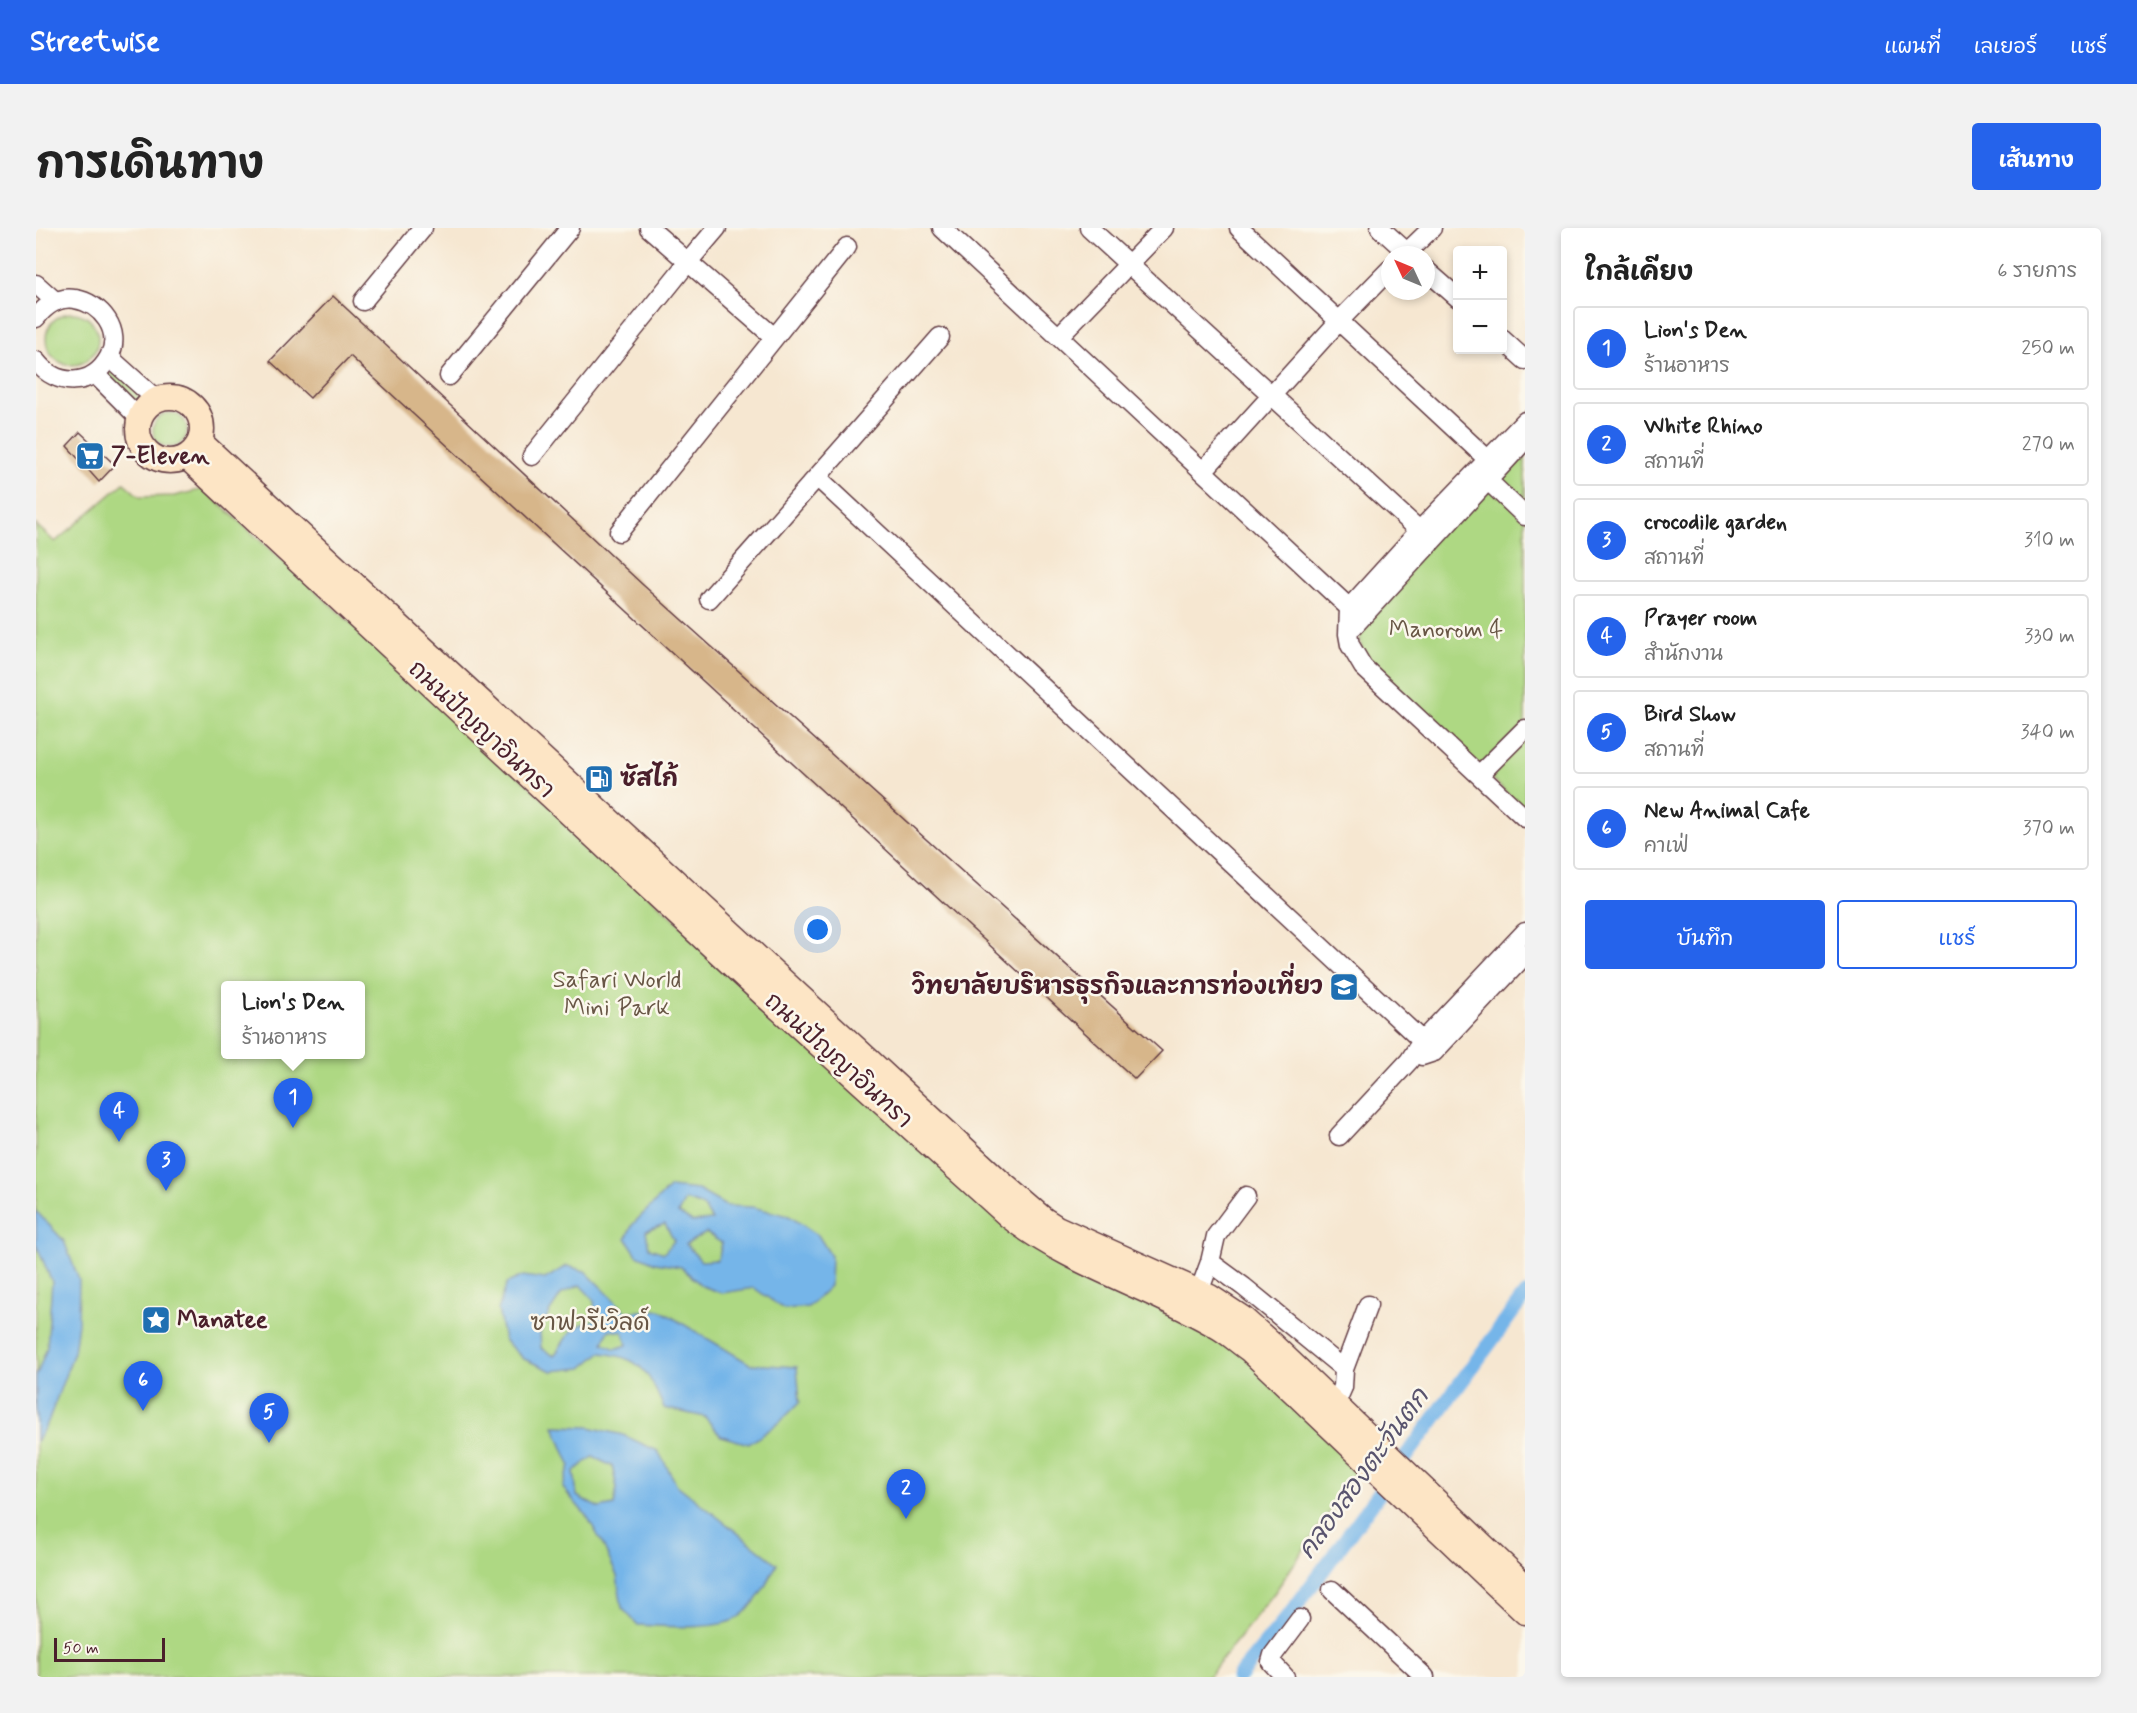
<!DOCTYPE html>
<html lang="th">
<meta charset="utf-8">
<style>
:root{--surface:#fff;--page:#f2f2f2;--text:#222;--muted:#767676;--line:#e0e0e0;--accent:#2563eb}
body{margin:0;font-family:Mynerve,"Playpen Sans Thai",sans-serif;background:var(--page);color:var(--text)}
.controls{position:absolute;right:18px;top:18px;display:grid;overflow:hidden;border-radius:6px;box-shadow:0 3px 9px #0003}
.controls button{width:54px;height:54px;display:grid;place-items:center;padding:0;border:0;border-bottom:2px solid var(--line);background:var(--surface);color:var(--text);font:30px sans-serif}
.compass{position:absolute;left:1345px;top:18px;width:54px;height:54px;border-radius:50%;background:var(--surface);box-shadow:0 3px 9px #0003;rotate:314deg}
.scale{position:absolute;left:18px;bottom:15px;width:111px;box-sizing:border-box;padding-left:6px;border:3px solid #4a1f2b;border-top:0;font-size:16px;line-height:21px;white-space:nowrap;color:#4a1f2b;-webkit-text-stroke:4px #fbf7ec;paint-order:stroke}
.you{position:absolute;left:782px;top:702px;width:21px;height:21px;margin:-15px;border:4px solid #fff;border-radius:50%;background:#1a73e8;box-shadow:0 0 0 9px #1a73e833}
.badge{display:grid;place-items:center;width:39px;height:39px;border-radius:50%;background:var(--accent);color:#fff;font-size:20px;font-weight:700}
.pin{position:absolute;translate:-50% -50px;filter:drop-shadow(0 2px 3px #0008)}
.pin::after{content:'';position:absolute;top:32px;width:21px;height:18px;background:inherit;clip-path:polygon(0 0,100% 0,50% 100%)}
.popup{position:absolute;left:185px;top:753px;width:144px;height:78px;box-sizing:border-box;display:grid;place-content:center;border-radius:6px;background:var(--surface);filter:drop-shadow(0 2px 4px #0005);font-size:20px;white-space:nowrap;color:var(--muted)}
.popup b{font-size:22px;color:var(--text)}
.popup::after{content:'';position:absolute;left:50%;top:100%;margin-left:-12px;border:12px solid transparent;border-top-color:var(--surface)}
.list{margin:0;padding:0;list-style:none}
h2{display:flex;justify-content:space-between;align-items:center;height:78px;margin:0;padding:0 24px;font-size:26px}
h2 small{font-size:20px;font-weight:400;color:var(--muted)}
.list li{display:grid;grid-template-columns:39px 1fr auto;gap:18px;align-items:center;box-sizing:border-box;height:84px;margin:0 12px 12px;padding:0 12px;border:2px solid var(--line);border-radius:6px}
.list b{display:block;font-size:22px;white-space:nowrap}
.list p{margin:0;font-size:20px;white-space:nowrap;color:var(--muted)}
.list em{font-size:20px;font-style:normal;color:var(--muted)}
.actions{display:flex;gap:12px;padding:18px 24px}
.actions a{flex:1;padding:14px 0;border:2px solid var(--accent);border-radius:6px;text-align:center;font-size:21px;color:var(--accent)}
.actions .main{background:var(--accent);color:#fff}
.map{position:relative;flex:none;width:1489px;height:1449px;overflow:hidden;border-radius:6px}
header{display:flex;align-items:center;gap:36px;box-sizing:border-box;height:84px;padding:0 30px;background:var(--accent);color:#fff}
header strong{font-size:28px}
nav{display:flex;gap:33px;margin-inline-start:auto;font-size:21px}
.intro{display:flex;align-items:center;justify-content:space-between;box-sizing:border-box;height:144px;padding:0 36px}
h1{margin:0;font-size:42px}
.button{padding:15px 27px;border-radius:6px;background:var(--accent);color:#fff;font-size:21px;font-weight:700}
main{display:flex;gap:36px;padding:0 36px}
aside{flex:1;background:var(--surface);border-radius:6px;box-shadow:0 3px 9px #0003}
.map>svg:first-child{display:block}
.green{fill:#aed883;stroke:#7c7c57;stroke-width:1.5;fill-rule:evenodd}
.water{fill:#75b5e9;stroke:#606a8a;stroke-width:1.5;fill-rule:evenodd}
.lines{fill:none;stroke-linecap:round;stroke-linejoin:round}
.canal{stroke:#75b5e9;stroke-width:15}
.building{fill:#d7b68a}
.street-casing{stroke:#643d44;stroke-width:21}
.secondary-casing{stroke:#643d44;stroke-width:27}
.street{stroke:#fff;stroke-width:18}
.secondary{stroke:#fde5c5;stroke-width:24}
.labels{text-anchor:middle;dominant-baseline:central;stroke-width:5;stroke-linejoin:round;paint-order:stroke}
.poi-label{font-size:24px;font-weight:bold;fill:#4a1f2b;stroke:#fbf7ec;text-anchor:start}
.park-label{font-size:24px;fill:#685645;stroke:#fbf7ec}
.street-label{font-size:24px;fill:#4a1f2b;stroke:#fbf7ec}
.water-label{font-size:26px;font-style:italic;fill:#59546e;stroke:#fbf7ec}
</style>
<header>
<strong>Streetwise</strong>
<nav><a>แผนที่</a><a>เลเยอร์</a><a>แชร์</a></nav>
</header>
<div class="intro"><h1>การเดินทาง</h1><a class="button">เส้นทาง</a></div>
<main>
<div class="map">
<svg width="1489" height="1449" viewBox="0 0 1489 1449">
<rect width="100%" height="100%" fill="#fbf7ec"/>
<filter id="ink" filterUnits="userSpaceOnUse"><feTurbulence type="fractalNoise" baseFrequency=".0167" numOctaves="2"/><feDisplacementMap in="SourceGraphic" scale="12" xChannelSelector="R" yChannelSelector="G"/><feConvolveMatrix kernelMatrix="1 2 1 2 8 2 1 2 1" color-interpolation-filters="sRGB"/></filter>
<filter id="wash" filterUnits="userSpaceOnUse"><feTurbulence type="fractalNoise" baseFrequency=".008" numOctaves="4" result="noise"/><feDisplacementMap in="SourceGraphic" scale="24" xChannelSelector="R" yChannelSelector="G"/><feGaussianBlur stdDeviation="1.35" result="paint"/><feColorMatrix in="noise" values="0 0 0 0 0 0 0 0 0 0 0 0 0 0 0 0 0 1.4 0 .05"/><feComposite in="paint" operator="in"/></filter>
<g filter="url(#wash)">
<rect width="100%" height="100%" fill="#f6e7d1"/>
<!-- green -->
<path class="green" d="M10 111a26 26 0 1 1 52 0a26 26 0 1 1-52 0Z
M71 143C82 143 102 162 104 173L101 177 70 150Z
M117 202a17 17 0 1 1 34 0a17 17 0 1 1-34 0Z
M1489 203V582L1327 432 1321 384Z
M88 255 104 269 138 268 168 261 926 953 992 1017 1172 1103 1205 1123 1322 1242 1239 1364 1172 1449H0V297L19 314ZM190 758H324V826H190Z"/>
<!-- water -->
<path class="water" d="M634 959 662 962 690 978 716 979 753 988 782 1007 795 1028 794 1058 772 1079 748 1081 718 1060 686 1065 666 1058 645 1039 619 1035 601 1027 590 1010 597 996ZM649 972 667 978 676 992 656 994 642 985ZM629 996 638 1013 628 1025 613 1020 610 1003ZM670 1005 686 1015 682 1032 665 1033 650 1016Z
M0 983 28 1013 43 1052 42 1095 38 1124 12 1194 0 1214V1149L11 1119 16 1054 0 1016Z
M531 1038 549 1043 590 1084 624 1082 714 1136 761 1139 764 1174 744 1194 713 1216 685 1208 669 1189 628 1180C612 1144 606 1129 564 1125L546 1140 516 1143 488 1131 468 1112 462 1082 471 1055 487 1048 509 1051ZM544 1057 558 1072 559 1092C531 1100 534 1106 518 1128L505 1120 504 1104 514 1083 526 1065ZM573 1102 587 1104 591 1117 579 1121 567 1115Z
M518 1198 553 1199 587 1207 622 1223 641 1257 741 1336C731 1355 721 1376 703 1389 684 1403 626 1398 602 1397L586 1380 581 1348 565 1313 552 1290 527 1260 534 1237ZM557 1229 576 1238 581 1260 578 1277 563 1280 541 1268 538 1243Z"/>
<g class="lines">
<!-- canal -->
<path class="canal" d="M1202 1449 1253 1388 1489 1067"/>
</g>
<g id="blocks">
<!-- building -->
<path class="building" d="M297 68 607 357 1126 823 1099 851 314 128 274 170 234 133Z
M44 204 79 237 63 254 31 218Z"/>
</g>
</g>
<g filter="url(#ink)">
<use href="#blocks" fill-opacity="0" stroke="#643d44" stroke-width="1.5"/>
<g class="lines">
<!-- street casing -->
<g class="street-casing">
<path id="street" d="M613 0 738 109
M906 0 1324 390
M1053 0 1395 313
M1203 0 1462 241
M1344 0 1374 27
M1368 27 1396 0
M1390 42 1422 70
M0 56 19 73
M327 73 387 0
M0 90C9 78 23 68 39 71 65 75 87 103 73 129 56 160 20 159 0 133
M1023 108 1128 0
M1466 111 1489 132
M73 129 121 172
M59 146 104 191
M413 148 534 0
M1489 193 1383 303 1313 380 1312 406 1314 417 1327 439 1489 590
M496 228 652 34 681 0
M1168 242 1304 92 1354 41
M1443 244 1489 288
M781 249 904 109
M583 304 811 19
M673 371 781 249 1398 824
M1317 399 1489 212
M1443 547 1489 501
M1386 828 1398 824 1489 727
M1303 908 1373 833 1386 813 1489 704
M1174 1034 1208 1059 1308 1141
M1163 1064 1174 1034 1180 1008 1210 968
M1299 1177 1307 1159 1308 1141 1332 1077
M1296 1362 1389 1449
M1249 1449 1235 1434 1237 1427 1264 1391"/>
</g>
<!-- secondary casing -->
<g class="secondary-casing">
<path id="secondary" d="M102 201a32 32 0 1 1 64 0a32 32 0 1 1-64 0Z
M164 214 964 954 1007 991 1021 1000 1174 1069 1206 1090 1233 1114 1489 1358
M151 229 733 771 973 988C1036 1038 1116 1059 1184 1100 1194 1106 1204 1115 1214 1122L1489 1384"/>
</g>
<!-- street -->
<use href="#street" class="street"/>
<!-- secondary -->
<use href="#secondary" class="secondary"/>
</g>
</g>
<!-- icons -->
<defs>
<g id="supermarket-square" transform="scale(1.5)"><rect x="-9" y="-9" width="18" height="18" rx="4" fill="#1f6fb2" stroke="#fbf7ec"/><path d="M-6-5.5h2.5l.6 2H6L4.5 2H-2.5L-4.4-4H-6ZM-1.5 3.2a1.3 1.3 0 1 0 .1 0ZM3 3.2a1.3 1.3 0 1 0 .1 0Z" fill="#fff"/></g>
<g id="fuel-square" transform="scale(1.5)"><rect x="-9" y="-9" width="18" height="18" rx="4" fill="#1f6fb2" stroke="#fbf7ec"/><path d="M-5.5-6h7V0h2V4h1.3V-2.5L3-4.5l.8-.8L6-3V5H2.5V1h-1V6h-7ZM-4.2-4.7v3.2H.2V-4.7Z" fill="#fff"/></g>
<g id="university-square" transform="scale(1.5)"><rect x="-9" y="-9" width="18" height="18" rx="4" fill="#1f6fb2" stroke="#fbf7ec"/><path d="M0-5L7-2L0 1L-7-2ZM-4 1L0 2.5L4 1V4Q0 6-4 4Z" fill="#fff"/></g>
<g id="sight-square" transform="scale(1.5)"><rect x="-9" y="-9" width="18" height="18" rx="4" fill="#1f6fb2" stroke="#fbf7ec"/><path d="M0-6L1.8-2.2L6-1.7L2.9 1.2L3.7 5.4L0 3.3L-3.7 5.4L-2.9 1.2L-6-1.7L-1.8-2.2Z" fill="#fff"/></g>
</defs>
<g fill-rule="evenodd">
<use href="#supermarket-square" x="54" y="228"/>
<use href="#fuel-square" x="563" y="551"/>
<use href="#university-square" x="1308" y="759"/>
<use href="#sight-square" x="120" y="1092"/>
</g>
<g class="labels">
<!-- poi labels -->
<g class="poi-label">
<text x="75" y="228">7-Eleven</text>
<text x="584" y="551">ซัสไก้</text>
<text x="1287" y="759" text-anchor="end">วิทยาลัยบริหารธุรกิจและการท่องเที่ยว</text>
<text x="141" y="1092">Manatee</text>
</g>
<!-- park labels -->
<g class="park-label">
<text x="1410" y="402">Manorom 4</text>
<text x="581" y="752">Safari World<tspan x="581" dy="28">Mini Park</tspan></text>
<text x="554" y="1095">ซาฟารีเวิลด์</text>
</g>
<!-- street labels -->
<g class="street-label">
<text transform="translate(445 502) rotate(43)">ถนนปัญญาอินทรา</text>
<text transform="translate(802 833) rotate(42)">ถนนปัญญาอินทรา</text>
</g>
<!-- water labels -->
<g class="water-label">
<text transform="translate(1328 1246) rotate(-54)">คลองสองตะวันตก</text>
</g>
</g>
</svg>
<div class="controls">
<button>+</button>
<button>−</button>
</div>
<svg class="compass" viewBox="-18 -18 36 36"><path d="M0-13l5 13h-10z" fill="#e53935"/><path d="M0 13l5-13h-10z" fill="#767676"/></svg>
<div class="scale">50 m</div>
<div class="you"></div>
<div class="pin badge" style="left:257px;top:900px">1</div>
<div class="popup"><b>Lion's Den</b>ร้านอาหาร</div>
<div class="pin badge" style="left:870px;top:1291px">2</div>
<div class="pin badge" style="left:130px;top:963px">3</div>
<div class="pin badge" style="left:83px;top:914px">4</div>
<div class="pin badge" style="left:233px;top:1215px">5</div>
<div class="pin badge" style="left:107px;top:1183px">6</div>
</div>
<aside>
<h2>ใกล้เคียง<small>6 รายการ</small></h2>
<ul class="list">
<li><span class="badge">1</span><div><b>Lion's Den</b><p>ร้านอาหาร</p></div><em>250 m</em></li>
<li><span class="badge">2</span><div><b>White Rhino</b><p>สถานที่</p></div><em>270 m</em></li>
<li><span class="badge">3</span><div><b>crocodile garden</b><p>สถานที่</p></div><em>310 m</em></li>
<li><span class="badge">4</span><div><b>Prayer room</b><p>สำนักงาน</p></div><em>330 m</em></li>
<li><span class="badge">5</span><div><b>Bird Show</b><p>สถานที่</p></div><em>340 m</em></li>
<li><span class="badge">6</span><div><b>New Animal Cafe</b><p>คาเฟ่</p></div><em>370 m</em></li>
</ul>
<div class="actions"><a class="main">บันทึก</a><a>แชร์</a></div>
</aside>
</main>
